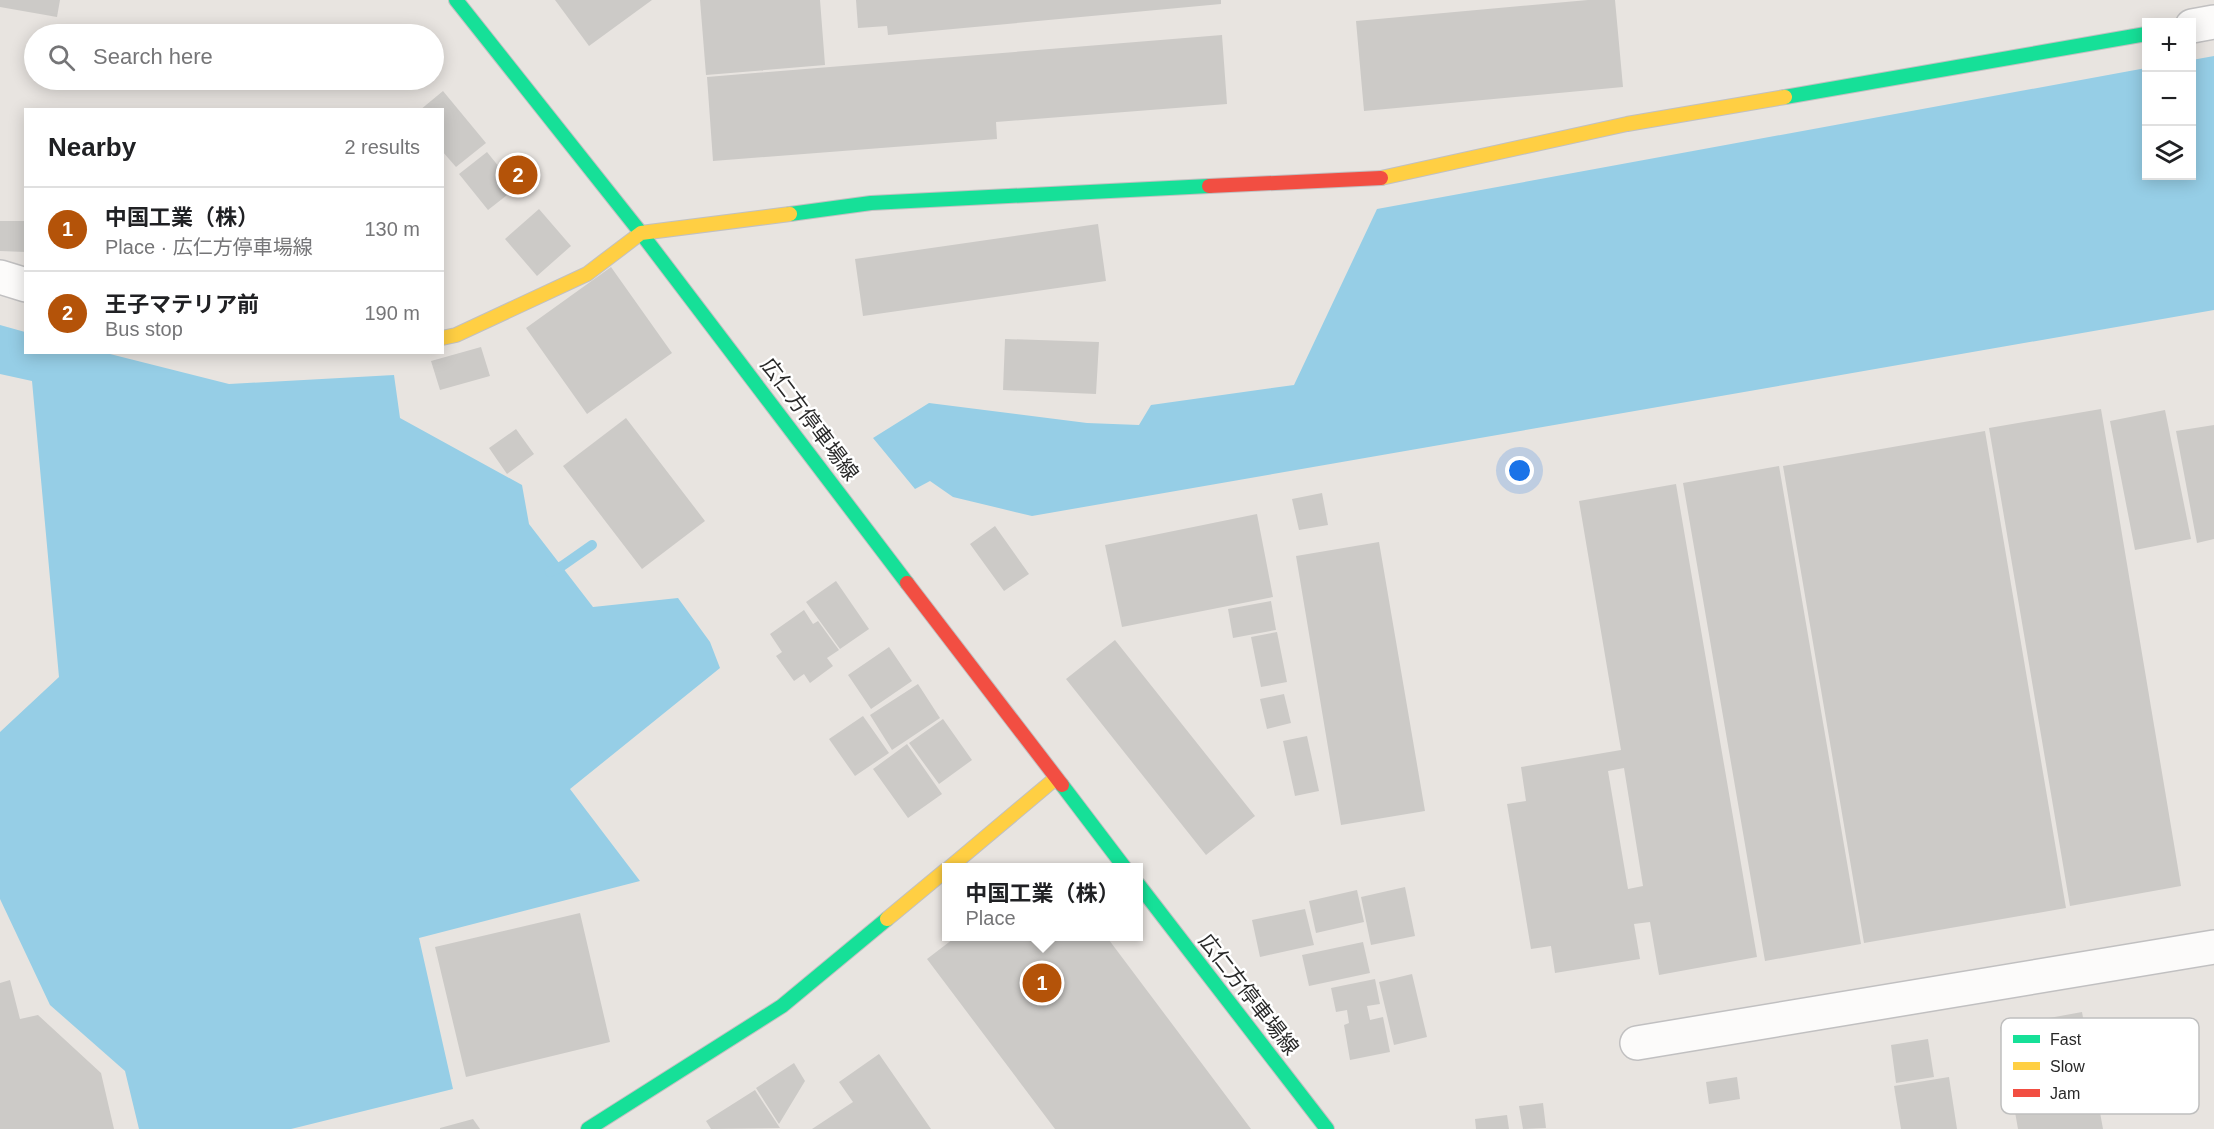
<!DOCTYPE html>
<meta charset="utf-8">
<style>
:root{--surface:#fff;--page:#f6f6f6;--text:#202124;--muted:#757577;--line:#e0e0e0;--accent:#b45309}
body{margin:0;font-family:Helvetica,"Noto Sans JP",sans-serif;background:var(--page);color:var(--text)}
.controls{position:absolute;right:18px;top:18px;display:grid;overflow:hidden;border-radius:0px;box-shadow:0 3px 15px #0003}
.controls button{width:54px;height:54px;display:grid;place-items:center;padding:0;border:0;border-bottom:2px solid var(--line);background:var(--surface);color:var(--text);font:30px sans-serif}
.you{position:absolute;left:1520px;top:471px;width:21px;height:21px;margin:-15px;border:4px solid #fff;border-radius:50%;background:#1a73e8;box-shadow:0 0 0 9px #1a73e833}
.badge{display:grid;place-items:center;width:39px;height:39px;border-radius:50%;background:var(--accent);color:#fff;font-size:20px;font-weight:700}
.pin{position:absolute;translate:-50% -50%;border:3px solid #fff;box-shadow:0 2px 6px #0006}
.popup{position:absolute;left:942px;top:863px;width:201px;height:78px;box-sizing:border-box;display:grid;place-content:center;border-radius:0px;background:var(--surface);filter:drop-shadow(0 2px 4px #0005);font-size:20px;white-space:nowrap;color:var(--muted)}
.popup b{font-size:22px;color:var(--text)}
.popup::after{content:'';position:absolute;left:50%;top:100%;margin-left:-12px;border:12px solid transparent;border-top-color:var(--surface)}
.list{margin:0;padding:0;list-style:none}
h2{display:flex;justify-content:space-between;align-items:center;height:78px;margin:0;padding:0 24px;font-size:26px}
h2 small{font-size:20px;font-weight:400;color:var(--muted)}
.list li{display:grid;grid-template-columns:39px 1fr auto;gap:18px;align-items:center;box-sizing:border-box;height:84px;padding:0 24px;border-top:2px solid var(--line)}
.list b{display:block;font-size:22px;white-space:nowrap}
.list p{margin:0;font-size:20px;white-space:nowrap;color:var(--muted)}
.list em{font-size:20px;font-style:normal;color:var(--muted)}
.icon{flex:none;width:33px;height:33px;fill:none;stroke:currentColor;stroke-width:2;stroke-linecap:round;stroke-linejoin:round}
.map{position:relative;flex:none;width:2214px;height:1129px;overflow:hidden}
.search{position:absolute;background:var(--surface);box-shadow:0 3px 15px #0003;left:24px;top:24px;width:420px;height:66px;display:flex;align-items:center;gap:15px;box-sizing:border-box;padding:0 21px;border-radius:33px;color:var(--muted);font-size:22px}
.panel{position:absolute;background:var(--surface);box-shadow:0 3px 15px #0003;left:24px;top:108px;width:420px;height:246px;border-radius:0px}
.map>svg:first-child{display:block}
.water{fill:#96cee6}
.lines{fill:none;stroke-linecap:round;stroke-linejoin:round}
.stream{stroke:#96cee6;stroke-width:10}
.building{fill:#cccac7;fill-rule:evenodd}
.street-casing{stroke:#c1c0c1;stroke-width:36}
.fast-casing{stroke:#c1c0c1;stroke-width:16}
.slow-casing{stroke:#c1c0c1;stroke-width:16}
.jam-casing{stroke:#c1c0c1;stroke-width:16}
.street{stroke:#fcfbfa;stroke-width:33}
.fast{stroke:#16e098;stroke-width:14}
.slow{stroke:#ffcf43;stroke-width:14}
.jam{stroke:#f24e42;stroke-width:14}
.labels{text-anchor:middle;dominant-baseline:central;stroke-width:5;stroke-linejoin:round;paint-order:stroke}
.street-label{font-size:21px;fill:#292929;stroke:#fff}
.key{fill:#fff;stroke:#bfbfbf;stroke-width:1.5}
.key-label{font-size:16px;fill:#292929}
</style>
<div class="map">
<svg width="2214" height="1129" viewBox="0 0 2214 1129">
<rect width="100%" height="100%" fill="#e8e4e0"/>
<!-- water -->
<path class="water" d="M2214 56V310L1032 516 953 497 930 481 915 489 873 438 929 403 1087 423 1139 425 1151 405 1294 385 1377 209 2146 68V176H2192V60Z
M0 325 25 332 26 352 106 353 229 384 394 375 400 418 522 485 529 524 593 607 678 598 710 642 720 668 570 789 640 881 419 938 453 1089 291 1129H139L125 1071 50 1005 0 899V732L59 677 32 381 0 374Z"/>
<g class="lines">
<!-- stream -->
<path class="stream" d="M550 572 562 566 592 545"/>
</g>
<!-- building -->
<path class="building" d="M0 0H60L57 17 0 7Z
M555 0H652L589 46Z
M700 0H820L825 65 706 75Z
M856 0H1221V4L888 35 887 26 858 28Z
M1588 0H1615L1623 87 1364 111 1356 21Z
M1222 35 1227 104 996 122 997 139 713 161 707 77Z
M443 91 486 143 456 167 442 151V110H420Z
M487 152 516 188 488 210 459 174Z
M539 209 571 246 537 276 505 239Z
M0 221H26V252L0 251Z
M1098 224 1106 281 863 316 855 259Z
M611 267 672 353 587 414 526 328Z
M1005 339 1099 342 1096 394 1003 390Z
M481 347 490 376 440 390 431 361Z
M2101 409 2181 886 2070 906 1989 428Z
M2165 410 2191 539 2135 550 2110 421Z
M626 418 705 521 642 569 563 466Z
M2214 425V539L2197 543 2176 431Z
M516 429 534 454 507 474 489 448Z
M1985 431 2066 908 1864 943 1783 466Z
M1779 466 1861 944 1765 961 1683 483Z
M1676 484 1757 957 1659 975 1650 922 1634 924 1640 959 1555 973 1551 946 1531 949 1507 804 1526 801 1521 767 1621 750 1579 501ZM1624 768 1643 886 1628 889 1608 771Z
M1322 493 1328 525 1299 530 1292 499Z
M1257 514 1273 597 1122 627 1105 545Z
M995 526 1029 574 1004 591 970 544Z
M1379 542 1425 811 1341 825 1296 556Z
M836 581 869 629 840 649 806 602Z
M1271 601 1276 630 1233 638 1228 609Z
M804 610 813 624 818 621 839 650 827 658 833 666 810 683 804 674 794 681 776 656 782 652 770 634Z
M1277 632 1287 682 1261 687 1251 637Z
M1115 640 1255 816 1206 855 1066 679Z
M889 647 912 681 871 709 848 675Z
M918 684 940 718 892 750 870 715Z
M1284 694 1291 723 1267 729 1260 699Z
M863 716 889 753 855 776 829 739Z
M943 719 972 760 939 784 909 743Z
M1307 736 1319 791 1295 796 1283 741Z
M907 744 942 794 908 818 873 769Z
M1405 887 1415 936 1371 945 1361 897Z
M1357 890 1364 922 1316 933 1309 901Z
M1305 909 1314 945 1260 957 1252 920Z
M580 913 610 1042 466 1077 435 947Z
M957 936H1106L1251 1129H1055L927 959Z
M1363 942 1370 973 1309 986 1302 955Z
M1412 974 1427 1037 1394 1045 1379 982Z
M1375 979 1380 1004 1367 1006 1370 1020 1383 1017 1390 1052 1350 1060 1344 1025 1349 1023 1347 1010 1336 1012 1331 988Z
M10 980 20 1019 38 1015 101 1073 114 1129H0V983Z
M2082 1012 2103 1129H2018L2000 1027Z
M1928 1039 1934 1077 1896 1083 1891 1045Z
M879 1054 931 1129H812L853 1102 839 1082Z
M794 1063 805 1081 779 1124 756 1088Z
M1737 1077 1740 1099 1709 1104 1706 1082Z
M1949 1077 1957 1129H1901L1894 1086Z
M755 1090 780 1128 711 1129 706 1121Z
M1543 1103 1546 1128 1523 1129 1519 1106Z
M1507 1115 1509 1129H1476L1475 1119Z
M473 1119 480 1129H440V1128Z"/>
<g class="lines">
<!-- street casing -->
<g class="street-casing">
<path id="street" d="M2192 26 2214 22
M0 277 26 285
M1637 1043 2214 947"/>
</g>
<!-- fast casing -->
<g class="fast-casing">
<path id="fast" d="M456 0 641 233 907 583
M1785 97 2146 34
M790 214 871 203 1209 186
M1062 785 1125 868
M1138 884 1327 1129
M588 1129 782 1006 887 919"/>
</g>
<!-- slow casing -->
<g class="slow-casing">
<path id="slow" d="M1381 178 1627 124 1785 97
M442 338 456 335 587 274 641 233 790 214
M949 868 1056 778
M887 919 946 870"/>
</g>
<!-- jam casing -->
<g class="jam-casing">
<path id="jam" d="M1209 186 1381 178
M907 583 1062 785"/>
</g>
<!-- street -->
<use href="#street" class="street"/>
<!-- fast -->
<use href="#fast" class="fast"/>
<!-- slow -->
<use href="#slow" class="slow"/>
<!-- jam -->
<use href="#jam" class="jam"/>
</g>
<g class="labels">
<!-- street labels -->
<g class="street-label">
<text transform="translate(810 419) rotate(53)">広仁方停車場線</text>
<text transform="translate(1249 994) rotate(52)">広仁方停車場線</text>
</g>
</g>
<!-- legend -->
<rect x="2001" y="1018" width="198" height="96" rx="9" class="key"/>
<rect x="2013" y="1035" width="27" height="8" fill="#16e098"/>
<rect x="2013" y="1062" width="27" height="8" fill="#ffcf43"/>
<rect x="2013" y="1089" width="27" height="8" fill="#f24e42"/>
<g class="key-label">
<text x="2050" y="1045">Fast</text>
<text x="2050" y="1072">Slow</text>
<text x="2050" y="1099">Jam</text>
</g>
</svg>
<div class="controls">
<button>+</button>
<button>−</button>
<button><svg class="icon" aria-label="layers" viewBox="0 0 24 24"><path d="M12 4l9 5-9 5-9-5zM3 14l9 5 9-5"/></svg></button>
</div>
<div class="you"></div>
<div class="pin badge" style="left:1042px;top:983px">1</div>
<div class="popup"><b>中国工業（株）</b>Place</div>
<div class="pin badge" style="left:518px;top:175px">2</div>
<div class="search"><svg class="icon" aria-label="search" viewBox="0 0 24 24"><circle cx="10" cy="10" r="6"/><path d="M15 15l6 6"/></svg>Search here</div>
<section class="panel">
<h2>Nearby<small>2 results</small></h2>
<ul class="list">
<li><span class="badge">1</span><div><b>中国工業（株）</b><p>Place · 広仁方停車場線</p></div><em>130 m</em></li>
<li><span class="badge">2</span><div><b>王子マテリア前</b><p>Bus stop</p></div><em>190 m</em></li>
</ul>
</section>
</div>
